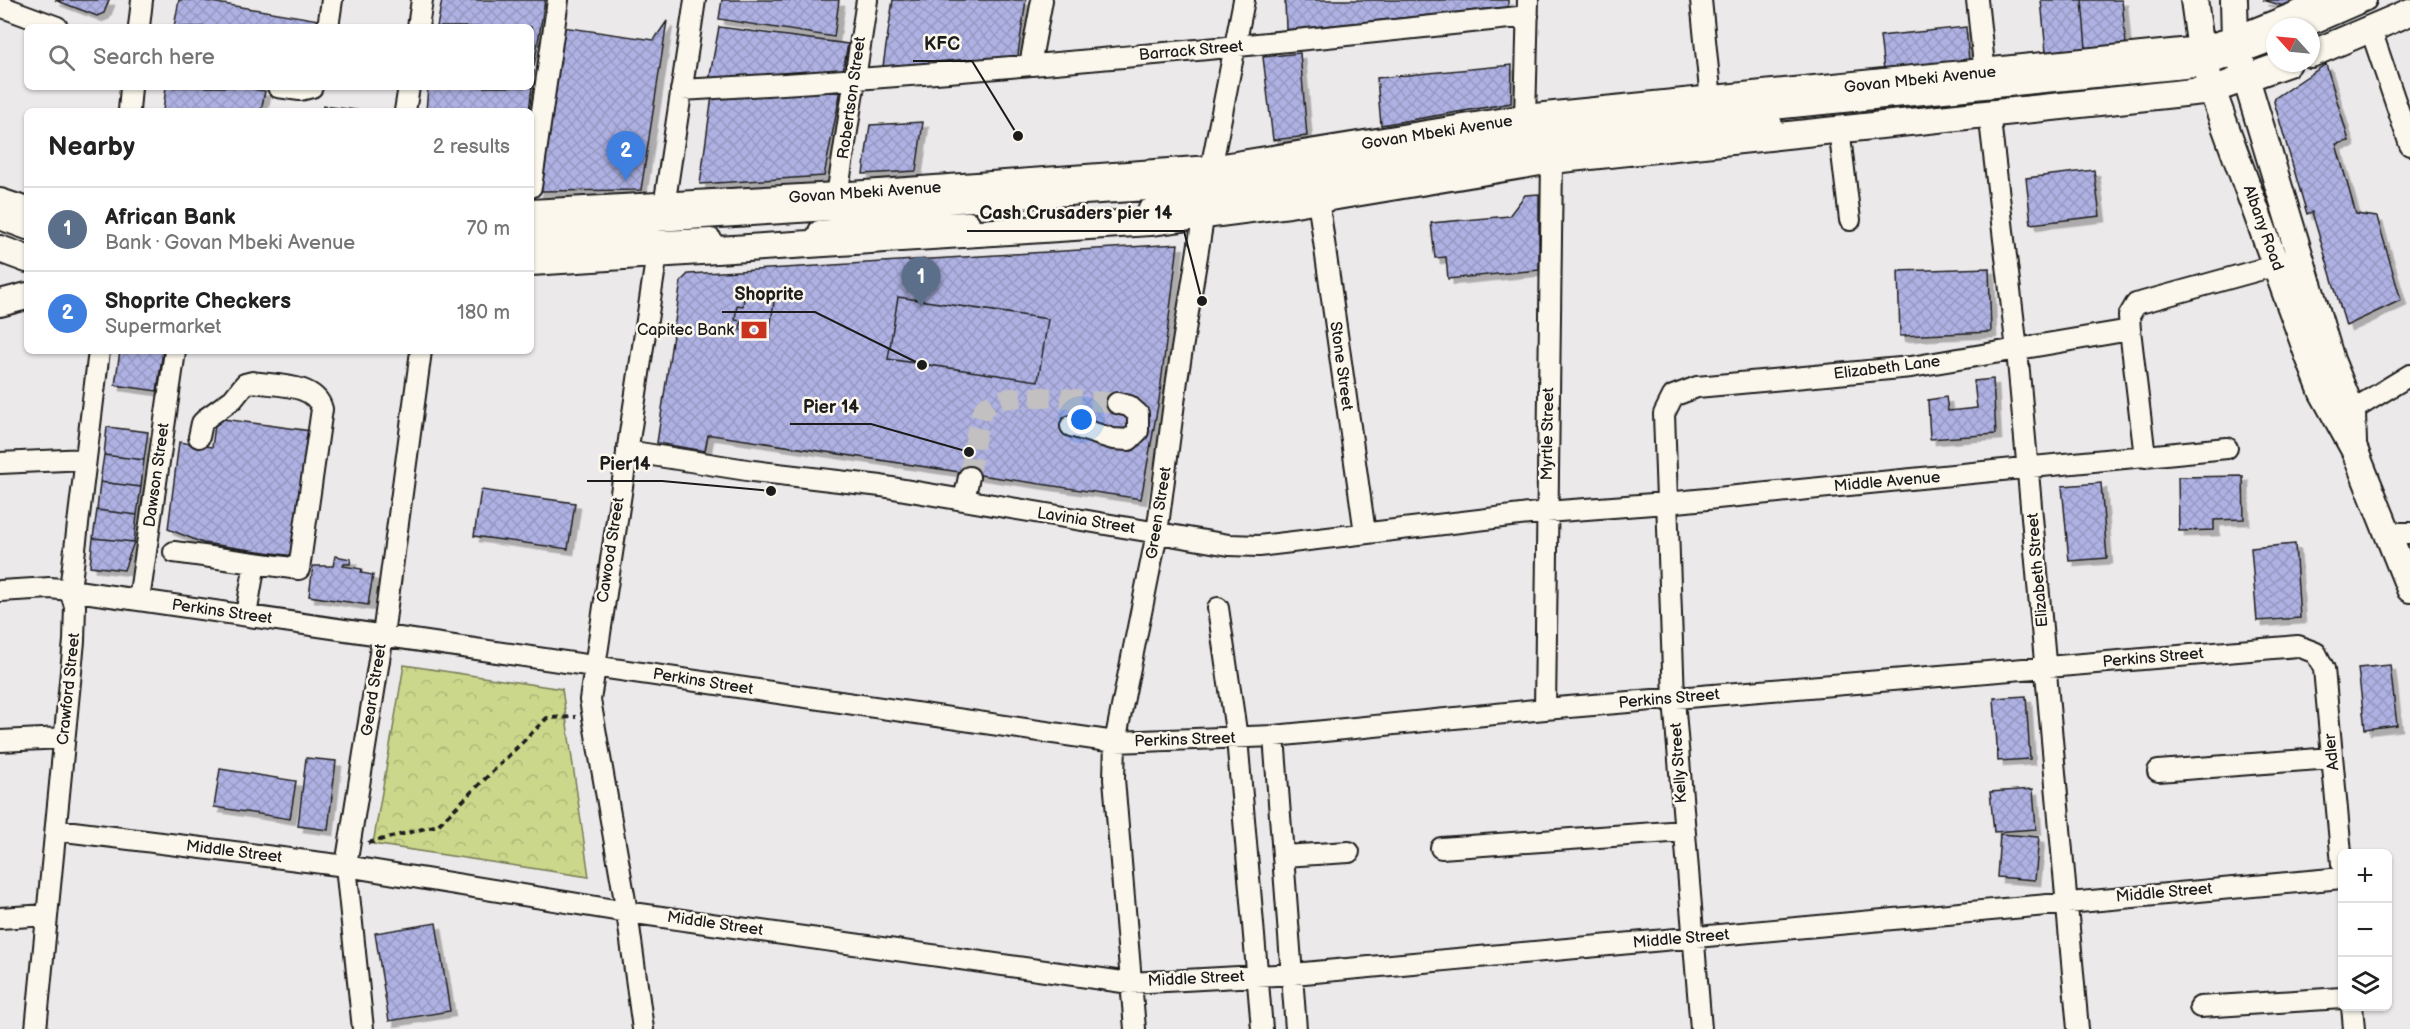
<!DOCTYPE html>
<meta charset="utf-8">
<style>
:root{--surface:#fff;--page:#f6f6f6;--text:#222;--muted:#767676;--line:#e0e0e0;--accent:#c8321e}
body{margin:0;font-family:"Balsamiq Sans",sans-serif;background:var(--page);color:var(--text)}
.controls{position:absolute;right:18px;bottom:18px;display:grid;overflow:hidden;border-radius:9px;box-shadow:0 2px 4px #0004}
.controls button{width:54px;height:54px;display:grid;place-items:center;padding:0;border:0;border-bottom:2px solid var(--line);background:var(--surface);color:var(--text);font:30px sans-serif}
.compass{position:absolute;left:2266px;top:18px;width:54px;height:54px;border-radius:50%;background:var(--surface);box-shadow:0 2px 4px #0004;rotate:297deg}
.you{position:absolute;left:1082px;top:420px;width:21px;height:21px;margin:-15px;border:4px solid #fff;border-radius:50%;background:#1a73e8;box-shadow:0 0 0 9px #1a73e833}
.badge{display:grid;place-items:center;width:39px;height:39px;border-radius:50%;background:var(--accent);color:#fff;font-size:20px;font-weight:700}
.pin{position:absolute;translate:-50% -50px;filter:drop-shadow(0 2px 3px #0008)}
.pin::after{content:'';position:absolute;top:32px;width:21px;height:18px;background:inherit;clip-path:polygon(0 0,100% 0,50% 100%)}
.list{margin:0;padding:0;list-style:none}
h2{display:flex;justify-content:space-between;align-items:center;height:78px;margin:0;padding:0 24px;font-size:26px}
h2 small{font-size:20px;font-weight:400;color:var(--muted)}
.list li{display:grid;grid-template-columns:39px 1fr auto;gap:18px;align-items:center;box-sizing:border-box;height:84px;padding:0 24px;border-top:2px solid var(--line)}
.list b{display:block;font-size:22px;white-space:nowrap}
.list p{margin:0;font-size:20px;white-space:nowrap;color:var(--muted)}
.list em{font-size:20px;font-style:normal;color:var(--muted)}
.icon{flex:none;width:33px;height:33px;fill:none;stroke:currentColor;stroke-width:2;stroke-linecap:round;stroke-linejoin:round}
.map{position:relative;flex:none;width:2410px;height:1029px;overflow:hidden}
.search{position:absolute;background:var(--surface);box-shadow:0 2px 4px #0004;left:24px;top:24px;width:510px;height:66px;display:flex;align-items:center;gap:15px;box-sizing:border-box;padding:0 21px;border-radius:9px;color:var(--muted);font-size:22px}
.panel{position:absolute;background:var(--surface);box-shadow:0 2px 4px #0004;left:24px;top:108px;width:510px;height:246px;border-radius:9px}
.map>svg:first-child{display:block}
.forest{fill:url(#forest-crowns);stroke:#747a54;stroke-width:1.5}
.building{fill:url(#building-cross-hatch);stroke:#1c1c1c;stroke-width:1.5;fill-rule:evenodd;filter:url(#shadow)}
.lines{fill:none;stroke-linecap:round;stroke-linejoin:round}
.minor-tunnel{stroke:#c2c0c1;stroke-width:20;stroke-dasharray:20 10;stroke-linecap:butt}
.minor-casing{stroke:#1c1c1c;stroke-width:24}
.major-casing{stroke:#1c1c1c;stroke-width:30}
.path{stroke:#1c1c1c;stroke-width:4;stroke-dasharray:6 4.5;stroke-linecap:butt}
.minor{stroke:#fbf7ec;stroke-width:20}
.major{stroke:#fbf7ec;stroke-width:26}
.labels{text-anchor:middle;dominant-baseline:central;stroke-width:5;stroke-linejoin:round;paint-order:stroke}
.street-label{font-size:16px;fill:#1c1c1c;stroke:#fbf7ec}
.poi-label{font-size:16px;fill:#1c1c1c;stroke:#fbf7ec;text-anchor:end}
.leader{fill:none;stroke:#1c1c1c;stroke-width:2}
.callout-dot{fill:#1c1c1c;stroke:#fbf7ec;stroke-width:2}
.callout-label{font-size:18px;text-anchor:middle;font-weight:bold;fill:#1c1c1c;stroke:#fbf7ec;stroke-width:5;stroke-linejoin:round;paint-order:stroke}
</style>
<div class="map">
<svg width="2410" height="1029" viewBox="0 0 2410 1029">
<defs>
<pattern id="forest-crowns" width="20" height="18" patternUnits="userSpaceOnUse" patternTransform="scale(1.5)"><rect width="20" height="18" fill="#cbd78b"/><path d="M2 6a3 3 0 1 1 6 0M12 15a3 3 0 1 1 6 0" fill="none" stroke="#aeb877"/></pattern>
<pattern id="building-cross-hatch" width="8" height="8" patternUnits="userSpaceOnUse" patternTransform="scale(1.5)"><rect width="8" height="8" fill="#aeb1e2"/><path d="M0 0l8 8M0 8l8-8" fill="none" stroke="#9598c1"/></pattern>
<filter id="shadow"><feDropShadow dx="5.5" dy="5.5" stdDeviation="0" flood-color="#0004"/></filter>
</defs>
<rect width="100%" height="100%" fill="#ece9ea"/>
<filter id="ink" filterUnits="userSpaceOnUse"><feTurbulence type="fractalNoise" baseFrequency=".0167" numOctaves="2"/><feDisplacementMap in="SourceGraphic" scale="12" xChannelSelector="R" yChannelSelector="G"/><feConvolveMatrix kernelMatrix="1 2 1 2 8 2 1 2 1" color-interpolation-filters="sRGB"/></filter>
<g filter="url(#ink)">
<!-- forest -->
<path class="forest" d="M404 665 562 689 589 877 373 844Z"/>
<!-- building -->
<path class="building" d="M55 0H109L104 13 97 16Z
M179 0H199L319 20 318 27H174Z
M442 0H545L534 66H531V27H437Z
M722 0H839L834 37 719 19Z
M893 0H1026L1017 61 883 66Z
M1285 0H1508V7L1286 30Z
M2041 0H2082L2086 48 2046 52Z
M2082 0H2122L2126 45 2086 48Z
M2263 0H2299L2284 6Z
M667 21 641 190 537 191 563 27 654 40Z
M719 27 848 44 841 81 708 86Z
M1966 27 1969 61 1884 70 1880 36Z
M1300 53 1307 136 1273 140 1263 57Z
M2326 64 2349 141 2336 144 2356 214 2377 217 2401 300 2346 326 2312 212 2307 214 2274 102 2275 98Z
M1512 65 1511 103 1381 125 1377 78Z
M531 71H534L529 111H426L428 87H531Z
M166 87H240L265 91 261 111H163Z
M841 90 824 176 700 184 712 96Z
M323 106 364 111H322Z
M923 122 916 171 863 174 870 125Z
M2094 170 2100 216 2031 224 2026 178Z
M1539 194V270L1448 279 1446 257 1435 258 1431 223 1509 216 1525 195Z
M1178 244 1159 400 1141 499 712 435H708L705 451 657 443 681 281 688 274ZM744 297 774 302 769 335 740 330 741 321 735 320 737 305 743 306ZM898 297 1048 319 1038 381 888 359Z
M1989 268 1991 332 1900 336 1898 271Z
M744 297 774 302 769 335 740 330 741 321 735 320 737 305 743 306Z
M898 297 1048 319 1038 381 888 359Z
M120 351H163L157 391 115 385Z
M1993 379 1996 434 1930 439 1928 400 1946 397 1948 411 1977 408 1974 381Z
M216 418 311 431 293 556 203 543 168 529 179 442 212 447Z
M107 427 148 432 144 460 104 455Z
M104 455 144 460 141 487 100 482Z
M2243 476 2244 519 2214 520V530L2179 531 2178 477Z
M100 482 141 487 137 515 97 510Z
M2101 483 2107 558 2069 561 2062 486Z
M481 490 575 503 568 549 474 536Z
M97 510 137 515 134 542 93 538Z
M93 538 134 542 124 570 90 566Z
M2295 544 2300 618 2257 621 2251 548Z
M335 556 351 559 350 564H344L343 566 362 569 361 573 373 575 368 605 309 596 313 566H333Z
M2390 665 2397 725 2365 729 2358 668Z
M2026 696 2030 759 1998 761 1994 698Z
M306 758 336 761 328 830 298 826Z
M220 769 296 781 290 819 214 807Z
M2033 789 2036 829 1994 832 1990 792Z
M2000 834 2039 837 2035 880 1997 877Z
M436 923 450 1011 389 1021 375 933Z"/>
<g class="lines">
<!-- minor-tunnel -->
<path class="minor-tunnel" d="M969 477C972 463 977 420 983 410 998 386 1091 402 1117 403"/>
<!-- minor casing -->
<g class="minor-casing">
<path id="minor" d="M1701 0 1711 100
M1977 0 1985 74
M0 6 57 27
M139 27 142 0
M328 27 332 0
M418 27 422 0
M2304 27 2366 0
M2371 30 2410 145
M1030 65 1042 0
M278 87 300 90 312 87
M681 90C964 75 1246 46 1528 16
M129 111 131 87
M405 111 409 87
M1989 112 2017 350 2078 1029
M1525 118 1528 0
M1839 128 1850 220
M531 187 558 0
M837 196 867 0
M1318 199 1365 533
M1148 210 1533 148 1772 124
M0 219 27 229
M531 229 1148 190 1272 175 1523 134 2205 66 2275 40
M819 231 905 224 969 222
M531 246 711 239
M2130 330 2129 316 2136 304 2277 265
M2341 417 2410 375
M1071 426 1113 439 1129 440 1138 431V414L1129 406 1117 403
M627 451 753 471 881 486 1229 545 1259 546 1546 512 1666 503 2227 448
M0 463 86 459
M964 500 969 477
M2388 533H2410
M174 552 299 569 322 409C315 383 276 386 253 382L245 384 233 399 208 417 202 423 199 437
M0 591 50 588 70 590 1115 742 1274 736 1545 709 2298 646 2316 653 2324 669 2342 864
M139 600 175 351
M1218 608 1237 738 1262 1029
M246 615 255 563
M1545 709 1552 160
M1274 736 1296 1029
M0 741 64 738
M2158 771 2332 758
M57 830 346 866 627 912 1130 983 1293 974 2342 878
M1441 848 1684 831
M1283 856 1349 852
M0 918 47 915
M2352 1006 2354 1029
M2200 1007 2342 998
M36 1029 74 641 75 606 70 590 99 351
M363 1029 346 866 383 635 421 351
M643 1029 627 912 590 700 695 0
M1135 1029 1114 779 1115 742 1157 533 1177 380 1211 169 1244 0
M1701 1029 1674 699 1664 414 1673 396 1697 387 1911 367 2130 330 2145 457"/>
</g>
<!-- major casing -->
<g class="major-casing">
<path id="major" d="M2194 0 2201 50 2212 90 2309 357 2323 393 2354 449 2410 589
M2234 0 2235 40 2239 55 2331 360 2352 412 2353 443
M2311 54 2410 12
M0 202 27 211
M531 213 837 196 1211 169 1525 118 2201 50 2235 40 2334 0
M0 249 27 259
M531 262 1150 222 1289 204 1552 160 2212 90 2288 63
M0 303 27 296"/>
</g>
<!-- path -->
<path class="path" d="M368 843 438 825 547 718 576 717"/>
<!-- minor -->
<use href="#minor" class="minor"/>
<!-- major -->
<use href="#major" class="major"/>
</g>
</g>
<!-- icons -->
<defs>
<g id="bank-bare" transform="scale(2.07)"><path d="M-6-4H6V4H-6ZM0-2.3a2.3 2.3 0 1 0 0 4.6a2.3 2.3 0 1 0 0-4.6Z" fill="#c8321e" stroke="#fbf7ec" stroke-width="2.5" paint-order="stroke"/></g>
</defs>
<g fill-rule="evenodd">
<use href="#bank-bare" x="754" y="330"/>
</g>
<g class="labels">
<!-- street labels -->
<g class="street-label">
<text transform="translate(1191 51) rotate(-5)">Barrack Street</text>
<text transform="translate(1920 80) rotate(-6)">Govan Mbeki Avenue</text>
<text transform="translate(852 98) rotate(-82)">Robertson Street</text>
<text transform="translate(1437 133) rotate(-9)">Govan Mbeki Avenue</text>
<text transform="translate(865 193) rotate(-4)">Govan Mbeki Avenue</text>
<text transform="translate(2263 228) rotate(70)">Albany Road</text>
<text transform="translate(1341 366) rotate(82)">Stone Street</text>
<text transform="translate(1887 368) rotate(-7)">Elizabeth Lane</text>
<text transform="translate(1548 434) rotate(-89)">Myrtle Street</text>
<text transform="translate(157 475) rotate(-82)">Dawson Street</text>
<text transform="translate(1887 482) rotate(-5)">Middle Avenue</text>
<text transform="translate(1159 513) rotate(-81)">Green Street</text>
<text transform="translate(1086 521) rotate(9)">Lavinia Street</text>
<text transform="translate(611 550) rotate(-81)">Cawood Street</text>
<text transform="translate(2038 570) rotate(-95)">Elizabeth Street</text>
<text transform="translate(222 612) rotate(8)">Perkins Street</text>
<text transform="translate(2153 658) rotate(-5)">Perkins Street</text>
<text transform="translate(703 682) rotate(9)">Perkins Street</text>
<text transform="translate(69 689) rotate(-84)">Crawford Street</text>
<text transform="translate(374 690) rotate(-81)">Geard Street</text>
<text transform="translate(1669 699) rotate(-5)">Perkins Street</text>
<text transform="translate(1185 740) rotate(-2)">Perkins Street</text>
<text transform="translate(2332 752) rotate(-96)">Adler</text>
<text transform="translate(1679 763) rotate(-94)">Kelly Street</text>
<text transform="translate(234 852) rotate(7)">Middle Street</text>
<text transform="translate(2164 893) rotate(-5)">Middle Street</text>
<text transform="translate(715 924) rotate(8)">Middle Street</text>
<text transform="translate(1681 939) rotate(-5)">Middle Street</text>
<text transform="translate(1196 979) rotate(-3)">Middle Street</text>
</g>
<!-- poi labels -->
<g class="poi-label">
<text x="734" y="330">Capitec Bank</text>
</g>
</g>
<!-- callouts -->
<path class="leader" d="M1018 136L972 61H913M1202 301L1184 231H967M922 365L815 312H722M969 452L871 424H790M771 491L662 481H587"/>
<g class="callout-dot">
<circle cx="1018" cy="136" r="6"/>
<circle cx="1202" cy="301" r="6"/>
<circle cx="922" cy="365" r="6"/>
<circle cx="969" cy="452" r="6"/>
<circle cx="771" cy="491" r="6"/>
</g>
<g class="callout-label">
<text x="942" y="50">KFC</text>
<text x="1076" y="219">Cash Crusaders pier 14</text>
<text x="769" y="300">Shoprite</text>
<text x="831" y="413">Pier 14</text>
<text x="625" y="470">Pier14</text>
</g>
</svg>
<div class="controls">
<button>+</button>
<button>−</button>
<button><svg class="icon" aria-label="layers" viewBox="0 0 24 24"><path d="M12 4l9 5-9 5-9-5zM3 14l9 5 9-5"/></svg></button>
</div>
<svg class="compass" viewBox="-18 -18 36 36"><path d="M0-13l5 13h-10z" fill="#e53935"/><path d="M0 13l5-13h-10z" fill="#767676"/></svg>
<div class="you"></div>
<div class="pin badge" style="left:921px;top:307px;background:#5c6f8a">1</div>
<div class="pin badge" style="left:626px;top:181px;background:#3f7fe0">2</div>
<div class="search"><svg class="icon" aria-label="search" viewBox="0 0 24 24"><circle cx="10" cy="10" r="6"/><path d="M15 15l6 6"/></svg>Search here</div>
<section class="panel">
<h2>Nearby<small>2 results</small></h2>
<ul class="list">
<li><span class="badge" style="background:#5c6f8a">1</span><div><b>African Bank</b><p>Bank · Govan Mbeki Avenue</p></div><em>70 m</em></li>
<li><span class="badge" style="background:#3f7fe0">2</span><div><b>Shoprite Checkers</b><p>Supermarket</p></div><em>180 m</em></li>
</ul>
</section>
</div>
